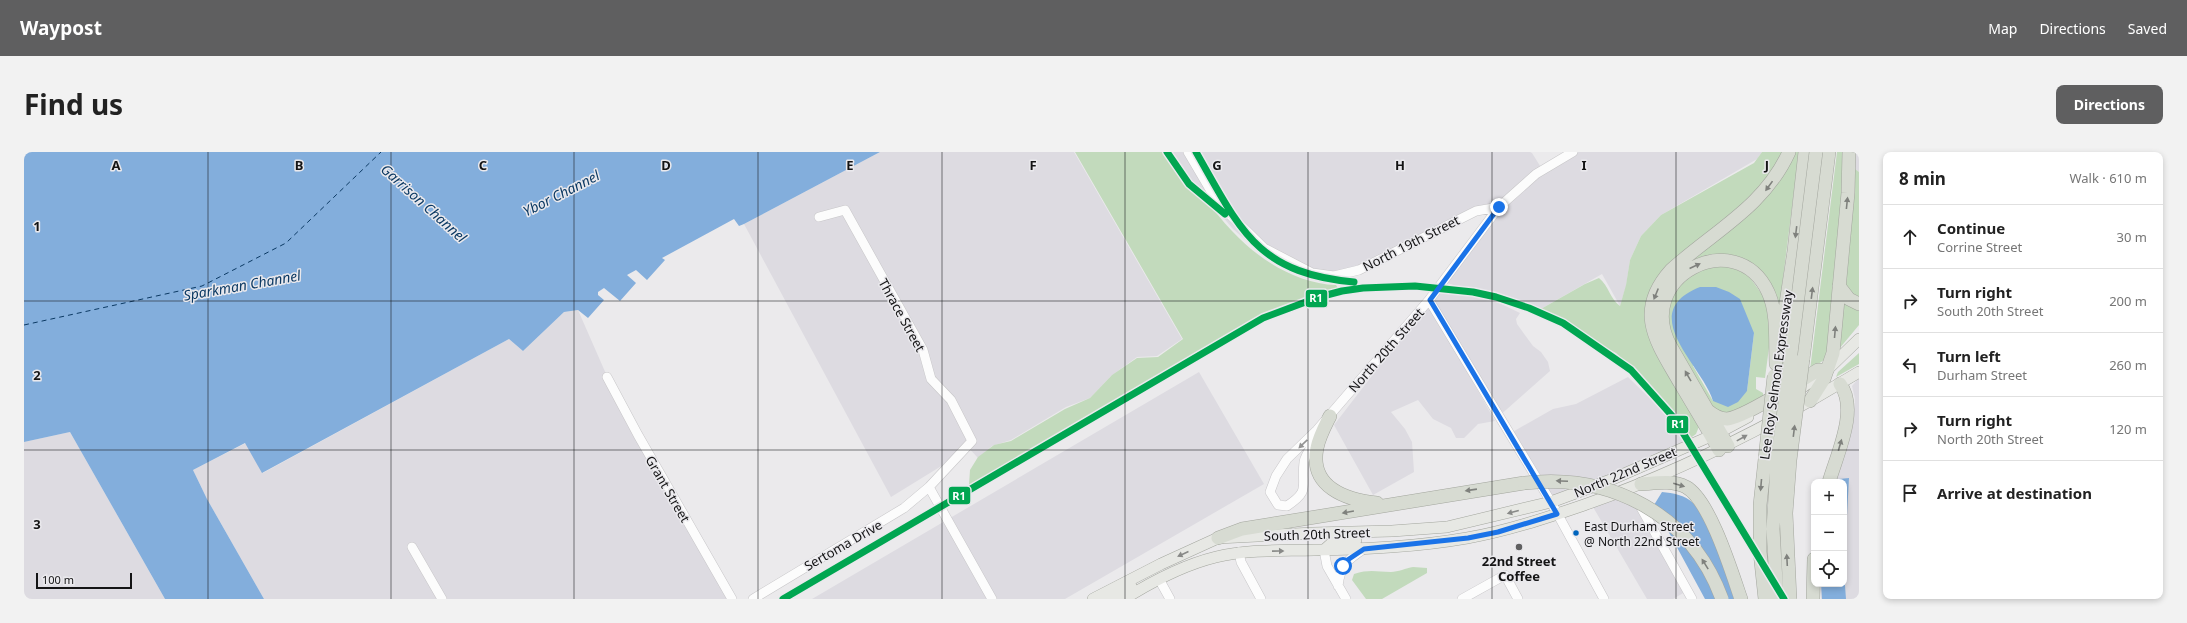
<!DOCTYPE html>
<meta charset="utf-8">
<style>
:root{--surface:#fff;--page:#f2f2f2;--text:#222;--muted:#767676;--line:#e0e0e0;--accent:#5f5f60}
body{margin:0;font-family:"Noto Sans",sans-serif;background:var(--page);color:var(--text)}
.controls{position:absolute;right:12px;bottom:12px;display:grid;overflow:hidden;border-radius:8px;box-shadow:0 2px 6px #0003}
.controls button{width:36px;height:36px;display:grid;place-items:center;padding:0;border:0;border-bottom:1px solid var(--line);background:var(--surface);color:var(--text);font:20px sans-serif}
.scale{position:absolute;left:12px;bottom:10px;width:96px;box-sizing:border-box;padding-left:4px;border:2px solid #141415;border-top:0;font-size:11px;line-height:14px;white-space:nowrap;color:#141415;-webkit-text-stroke:3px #eae9ed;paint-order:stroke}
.stop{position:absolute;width:12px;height:12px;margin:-9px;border:3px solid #1a73e8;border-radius:50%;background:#fff}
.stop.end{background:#1a73e8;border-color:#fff;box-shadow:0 1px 4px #0008}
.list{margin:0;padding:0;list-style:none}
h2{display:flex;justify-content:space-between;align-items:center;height:52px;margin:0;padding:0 16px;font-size:17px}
h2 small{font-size:13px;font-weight:400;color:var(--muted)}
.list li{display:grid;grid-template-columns:26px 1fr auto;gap:12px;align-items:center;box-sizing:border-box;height:64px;padding:0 16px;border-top:1px solid var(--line)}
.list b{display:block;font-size:15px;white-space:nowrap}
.list p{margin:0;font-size:13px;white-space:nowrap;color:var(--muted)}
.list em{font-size:13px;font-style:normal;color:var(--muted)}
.icon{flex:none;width:22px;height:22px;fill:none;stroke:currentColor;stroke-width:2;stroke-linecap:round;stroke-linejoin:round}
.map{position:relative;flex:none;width:1835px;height:447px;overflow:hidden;border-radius:8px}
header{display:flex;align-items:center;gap:24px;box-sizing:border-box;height:56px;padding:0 20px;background:var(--accent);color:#fff}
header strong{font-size:19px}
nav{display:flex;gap:22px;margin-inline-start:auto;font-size:14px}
.intro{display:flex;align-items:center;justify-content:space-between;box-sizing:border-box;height:96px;padding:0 24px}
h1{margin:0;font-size:28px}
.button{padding:10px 18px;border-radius:8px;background:var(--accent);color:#fff;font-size:14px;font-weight:700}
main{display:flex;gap:24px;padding:0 24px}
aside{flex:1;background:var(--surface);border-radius:8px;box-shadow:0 2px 6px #0003}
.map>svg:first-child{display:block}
.built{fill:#dddbe1}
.green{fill:#c2dabc;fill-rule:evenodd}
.water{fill:#83aedc}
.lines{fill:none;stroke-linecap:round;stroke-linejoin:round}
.ferry{stroke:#0b3963;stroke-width:1;stroke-dasharray:5 4;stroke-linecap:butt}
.minor-casing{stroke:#c7c6c8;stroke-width:10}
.major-casing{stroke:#a3a69e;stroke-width:12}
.highway-casing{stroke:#a3a69e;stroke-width:14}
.minor{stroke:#fcfcfc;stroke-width:9}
.major{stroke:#e7e8e4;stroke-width:11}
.highway{stroke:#d7dbd2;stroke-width:13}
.highway-bridge-casing{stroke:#a3a69e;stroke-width:14;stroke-linecap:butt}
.highway-bridge{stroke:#d7dbd2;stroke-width:13}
.rail-1-casing{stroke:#eae9ed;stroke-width:10}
.rail-1{stroke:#00a651;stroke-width:7}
.oneway{fill:#7f817d}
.oneway2{fill:#888987}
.oneway3{fill:#949494}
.route{stroke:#1a73e8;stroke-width:5}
.grid{fill:none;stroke:#141415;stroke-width:1;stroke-opacity:0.55}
.bus-dot{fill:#0065bd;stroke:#eae9ed;stroke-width:1.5}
.poi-dot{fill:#5f5f60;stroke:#eae9ed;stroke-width:1.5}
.labels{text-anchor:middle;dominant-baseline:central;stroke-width:3;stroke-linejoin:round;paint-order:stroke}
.bus-label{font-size:12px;fill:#141415;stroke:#eae9ed;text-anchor:start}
.street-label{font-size:13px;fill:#141415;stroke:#eae9ed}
.poi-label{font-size:13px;font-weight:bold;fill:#141415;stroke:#eae9ed}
.water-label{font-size:14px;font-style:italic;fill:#0b3963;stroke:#eae9ed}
.grid-label{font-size:13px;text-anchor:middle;font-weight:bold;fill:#141415;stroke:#eae9ed;stroke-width:3;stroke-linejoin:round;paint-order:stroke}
.line-badge{stroke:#eae9ed;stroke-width:1.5}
.badge-label{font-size:11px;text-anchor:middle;font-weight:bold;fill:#fff}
</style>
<header>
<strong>Waypost</strong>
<nav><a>Map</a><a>Directions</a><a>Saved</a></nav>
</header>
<div class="intro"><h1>Find us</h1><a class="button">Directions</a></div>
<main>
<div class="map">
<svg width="1835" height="447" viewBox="0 0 1835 447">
<rect width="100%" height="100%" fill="#ebeaec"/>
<!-- built -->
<path class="built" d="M856 0H1050L1158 187 1133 204 1113 205 1087 224 1066 246 1042 255 987 288 968 294 954 306 941 292 919 313 867 345 720 72Z
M1142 0H1506L1508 1 1518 17 1475 53 1301 131 1278 125 1230 95 1209 77 1180 43 1158 24Z
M1553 0H1738L1733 7 1637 63 1617 84 1606 108 1602 134 1596 154 1578 122 1508 162 1476 148 1420 130 1476 57 1513 23Z
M1830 0H1835V20L1831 17Z
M1418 132 1467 147 1496 161 1492 167 1493 172 1509 194 1517 200 1524 210 1526 219 1474 265 1407 147Z
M1404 151 1471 269 1454 272 1440 286H1432L1427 276 1409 267 1394 248 1367 260 1381 277 1388 290 1390 320 1349 343 1310 273Z
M554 158 586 231 706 447H240L183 347 169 318 222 291 239 321 485 187 499 199 540 160Z
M1175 220 1240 332 1041 447H788Z
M1604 225 1648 268 1664 294 1524 349 1485 282 1529 257 1552 252Z
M1835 226V447H1797L1796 432H1820V330H1812L1830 261 1831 247 1828 234Z
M46 280 141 447H0V290Z
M1604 342 1661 440 1649 447H1623L1569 355Z"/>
<!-- green -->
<path class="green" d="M1051 0H1140C1146 8 1151 18 1157 26 1163 34 1173 39 1180 47 1190 57 1198 69 1208 79 1234 107 1273 132 1312 133L1315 138 1265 153 1199 188 1172 205 945 333 946 318 954 305 970 293 987 289 1041 257 1066 246 1088 223 1113 206 1134 205 1159 187Z
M1738 0H1759L1732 44 1650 108 1622 173 1632 202 1676 272 1672 282 1665 287 1659 274 1637 246 1592 201 1522 165 1508 162 1561 132 1575 126C1585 134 1586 147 1596 154L1602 133 1606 108 1617 84 1637 63 1730 11Z
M1767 0H1775L1755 158 1747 137 1693 105 1638 145 1631 154 1676 99Z
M1813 0H1820V25L1804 205 1786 218Z
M1831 17 1835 20V148L1821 137Z
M1679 114H1705L1724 123 1743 149 1746 188 1741 226 1732 225V237L1739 241V246L1706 262 1691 259 1645 186V143ZM1730 181 1723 239 1689 249 1669 214Z
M1818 146 1835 155V173L1815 197Z
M1835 201V212L1812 225 1814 220Z
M1389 415 1403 416V421L1358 447H1342L1328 428 1330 422C1346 417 1353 420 1367 420 1374 420 1382 416 1389 415Z"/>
<!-- water -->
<path class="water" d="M0 0H856L720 72 715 74 710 67 638 106 641 108 623 128 612 118 603 123 612 131 596 149 580 136 574 140V143L580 148 564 166 554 158 540 160 499 199 485 187 238 321 221 291 169 318 183 347 240 447H141L46 280 0 290Z
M1676 135H1692L1705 140 1716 147 1730 181 1723 239 1714 250 1704 255 1689 249C1679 214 1610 161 1676 135Z
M1825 326 1820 420 1822 447H1798L1797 432H1820V330H1814L1815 327Z
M1638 340C1649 341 1661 343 1669 351 1685 368 1704 424 1710 447H1681L1630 353Z"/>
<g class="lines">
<!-- ferry -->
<path class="ferry" d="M0 173 178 134 262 91 357 0"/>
<!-- minor casing -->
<g class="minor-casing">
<path id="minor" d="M1164 0 1194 51 1240 96 1288 121 1310 124 1335 118 1452 59 1475 55
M1405 148 1527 350 1580 447
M583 225 614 283 708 447
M1292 288C1288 294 1281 303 1280 310 1277 335 1287 338 1263 354L1254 353 1246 340 1252 324 1263 307 1293 278 1405 148 1475 55 1512 22 1549 0
M905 335 968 447
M1615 352 1668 447
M388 395 418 447
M1300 398 1303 414 1322 447
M1215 400 1217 410 1237 447
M1135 427 1146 447
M1314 434C1316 414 1324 407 1340 397
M729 447 880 356 905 335 948 289 927 248 907 227 899 198 821 58 795 65
M1438 447 1481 423 1494 447"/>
</g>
<!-- major casing -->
<g class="major-casing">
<path id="major" d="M1770 241 1803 218 1835 187
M1300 398 1309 390 1332 388
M1076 444C1087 447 1098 440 1107 434
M1069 447 1137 412 1194 386 1289 381 1368 379 1423 375 1527 350 1584 329 1696 280 1724 265
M1100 447C1129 429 1159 413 1192 405 1224 397 1258 399 1290 398 1341 397 1392 395 1443 386 1483 379 1522 366 1560 353 1657 319 1748 273 1835 220"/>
</g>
<!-- highway casing -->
<g class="highway-casing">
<path id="highway" d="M1815 134 1825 147 1835 152
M1757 184 1770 99 1781 0
M1779 207 1805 0
M1786 249 1800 227 1809 201 1824 41 1825 0
M1683 258C1689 263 1695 267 1703 267 1722 265 1775 229 1794 218H1803
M1306 264C1301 274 1295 285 1293 296 1285 335 1322 348 1353 351
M1704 294 1647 195C1608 125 1712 72 1744 140 1754 161 1751 190 1752 212
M1695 298C1683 275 1669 253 1656 231 1633 191 1609 160 1647 118 1690 79 1740 55 1765 0
M1805 330C1813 302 1835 257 1816 232
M1617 332C1632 331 1648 328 1662 335 1686 348 1708 421 1717 447
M1194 386 1218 377 1500 331
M1789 447 1790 407"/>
</g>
<!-- minor -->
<use href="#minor" class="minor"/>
<!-- major -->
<use href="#major" class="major"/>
<!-- highway -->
<use href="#highway" class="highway"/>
<!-- highway-bridge casing -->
<g class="highway-bridge-casing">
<path id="highway-bridge" d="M1500 331C1587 321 1667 362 1698 447
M1741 447 1736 400V353L1750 224
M1753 447 1749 377 1753 314 1792 0
M1766 447 1762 361 1766 308 1779 207"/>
</g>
<!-- highway-bridge -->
<use href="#highway-bridge" class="highway-bridge"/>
<!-- rail-1 casing -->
<g class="rail-1-casing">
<path id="rail-1" d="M1143 0 1165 32 1201 62
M1172 0C1216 77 1232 121 1330 130
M759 447 1239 166 1295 145 1318 139 1339 136 1391 134 1449 140 1472 145 1505 156 1539 171 1607 218 1650 266 1760 447"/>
</g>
<!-- rail-1 -->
<use href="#rail-1" class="rail-1"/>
</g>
<!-- one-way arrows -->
<defs><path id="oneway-solid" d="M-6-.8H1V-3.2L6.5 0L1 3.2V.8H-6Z"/></defs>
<g class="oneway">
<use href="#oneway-solid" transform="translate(1745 34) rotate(126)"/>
<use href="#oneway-solid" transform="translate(1823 51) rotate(-84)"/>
<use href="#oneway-solid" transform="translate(1772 80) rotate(97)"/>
<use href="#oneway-solid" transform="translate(1671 114) rotate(-25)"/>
<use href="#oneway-solid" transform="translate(1788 141) rotate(-83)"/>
<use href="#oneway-solid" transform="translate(1632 142) rotate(112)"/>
<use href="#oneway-solid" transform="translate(1811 180) rotate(-85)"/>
<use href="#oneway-solid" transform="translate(1664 224) rotate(-120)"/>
<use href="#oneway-solid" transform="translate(1770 279) rotate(-83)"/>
<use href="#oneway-solid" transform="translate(1816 293) rotate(-74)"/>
<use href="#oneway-solid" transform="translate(1538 329) rotate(-178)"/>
<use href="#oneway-solid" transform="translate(1655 333) rotate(16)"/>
<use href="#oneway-solid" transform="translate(1737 333) rotate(95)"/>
<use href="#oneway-solid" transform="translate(1447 338) rotate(172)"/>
<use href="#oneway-solid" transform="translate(1324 360) rotate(170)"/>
<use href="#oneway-solid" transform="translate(1763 408) rotate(-93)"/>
<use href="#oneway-solid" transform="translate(1681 412) rotate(-122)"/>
</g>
<g class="oneway2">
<use href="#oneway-solid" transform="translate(1718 286) rotate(-29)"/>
<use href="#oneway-solid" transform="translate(1489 360) rotate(165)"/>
<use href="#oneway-solid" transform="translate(1254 399) rotate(-1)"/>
<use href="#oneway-solid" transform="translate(1159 402) rotate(156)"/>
</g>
<use class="oneway3" href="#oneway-solid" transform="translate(1279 292) rotate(136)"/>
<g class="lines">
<!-- route -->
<path class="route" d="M1319 414 1325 407 1340 397 1444 386 1474 380 1533 362 1406 148 1475 55"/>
</g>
<!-- grid -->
<path class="grid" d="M184 0V447M367 0V447M550 0V447M734 0V447M918 0V447M1101 0V447M1284 0V447M1468 0V447M1652 0V447M0 149H1835M0 298H1835"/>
<!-- markers -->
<circle class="bus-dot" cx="1552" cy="381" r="3.5"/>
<circle class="poi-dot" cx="1495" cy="395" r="4"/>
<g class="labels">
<!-- bus labels -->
<g class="bus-label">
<text x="1560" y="374">East Durham Street<tspan x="1560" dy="15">@ North 22nd Street</tspan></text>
</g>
<!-- street labels -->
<g class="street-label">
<text transform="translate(1387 91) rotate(-27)">North 19th Street</text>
<text transform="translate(878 163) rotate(61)">Thrace Street</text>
<text transform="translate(1362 198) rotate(-49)">North 20th Street</text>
<text transform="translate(1752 223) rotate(-82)">Lee Roy Selmon Expressway</text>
<text transform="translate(1601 320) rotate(-23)">North 22nd Street</text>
<text transform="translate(644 337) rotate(60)">Grant Street</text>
<text transform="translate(1293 382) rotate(-2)">South 20th Street</text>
<text transform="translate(819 393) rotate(-30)">Sertoma Drive</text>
</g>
<!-- poi labels -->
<g class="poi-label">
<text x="1495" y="409">22nd Street<tspan x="1495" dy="15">Coffee</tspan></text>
</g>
<!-- water labels -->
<g class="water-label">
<text transform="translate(537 41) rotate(-27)">Ybor Channel</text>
<text transform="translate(400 51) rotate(42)">Garrison Channel</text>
<text transform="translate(218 133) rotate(-10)">Sparkman Channel</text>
</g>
</g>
<g class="grid-label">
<text x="92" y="18">A</text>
<text x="275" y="18">B</text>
<text x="459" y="18">C</text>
<text x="642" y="18">D</text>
<text x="826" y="18">E</text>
<text x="1009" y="18">F</text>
<text x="1193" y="18">G</text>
<text x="1376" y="18">H</text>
<text x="1560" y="18">I</text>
<text x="1743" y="18">J</text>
<text x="13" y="79">1</text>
<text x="13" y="228">2</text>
<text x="13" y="377">3</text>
</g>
<g class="line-badge">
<rect x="1281" y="137" width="23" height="19" rx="4" fill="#00a651"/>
<rect x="1642" y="263" width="23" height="19" rx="4" fill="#00a651"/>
<rect x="924" y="334" width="23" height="19" rx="4" fill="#00a651"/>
</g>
<g class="badge-label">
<text x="1292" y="150">R1</text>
<text x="1654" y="276">R1</text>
<text x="935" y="348">R1</text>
</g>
</svg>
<div class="controls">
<button>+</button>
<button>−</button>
<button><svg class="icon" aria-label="locate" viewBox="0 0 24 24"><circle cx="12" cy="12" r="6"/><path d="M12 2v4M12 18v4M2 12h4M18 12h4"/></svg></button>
</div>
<div class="scale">100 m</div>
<div class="stop" style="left:1319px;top:414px"></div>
<div class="stop end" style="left:1475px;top:55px"></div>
</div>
<aside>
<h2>8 min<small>Walk · 610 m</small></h2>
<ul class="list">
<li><svg class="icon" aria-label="ahead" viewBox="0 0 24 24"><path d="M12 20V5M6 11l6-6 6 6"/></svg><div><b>Continue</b><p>Corrine Street</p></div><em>30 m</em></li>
<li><svg class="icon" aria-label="right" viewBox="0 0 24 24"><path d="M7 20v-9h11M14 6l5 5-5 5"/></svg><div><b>Turn right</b><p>South 20th Street</p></div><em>200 m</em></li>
<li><svg class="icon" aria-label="left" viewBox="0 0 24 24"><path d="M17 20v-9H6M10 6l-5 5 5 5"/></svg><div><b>Turn left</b><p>Durham Street</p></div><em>260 m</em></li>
<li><svg class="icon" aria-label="right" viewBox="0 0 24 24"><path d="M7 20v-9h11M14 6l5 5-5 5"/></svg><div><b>Turn right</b><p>North 20th Street</p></div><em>120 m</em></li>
<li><svg class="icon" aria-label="arrive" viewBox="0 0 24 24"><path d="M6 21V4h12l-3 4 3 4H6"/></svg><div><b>Arrive at destination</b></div></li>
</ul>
</aside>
</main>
